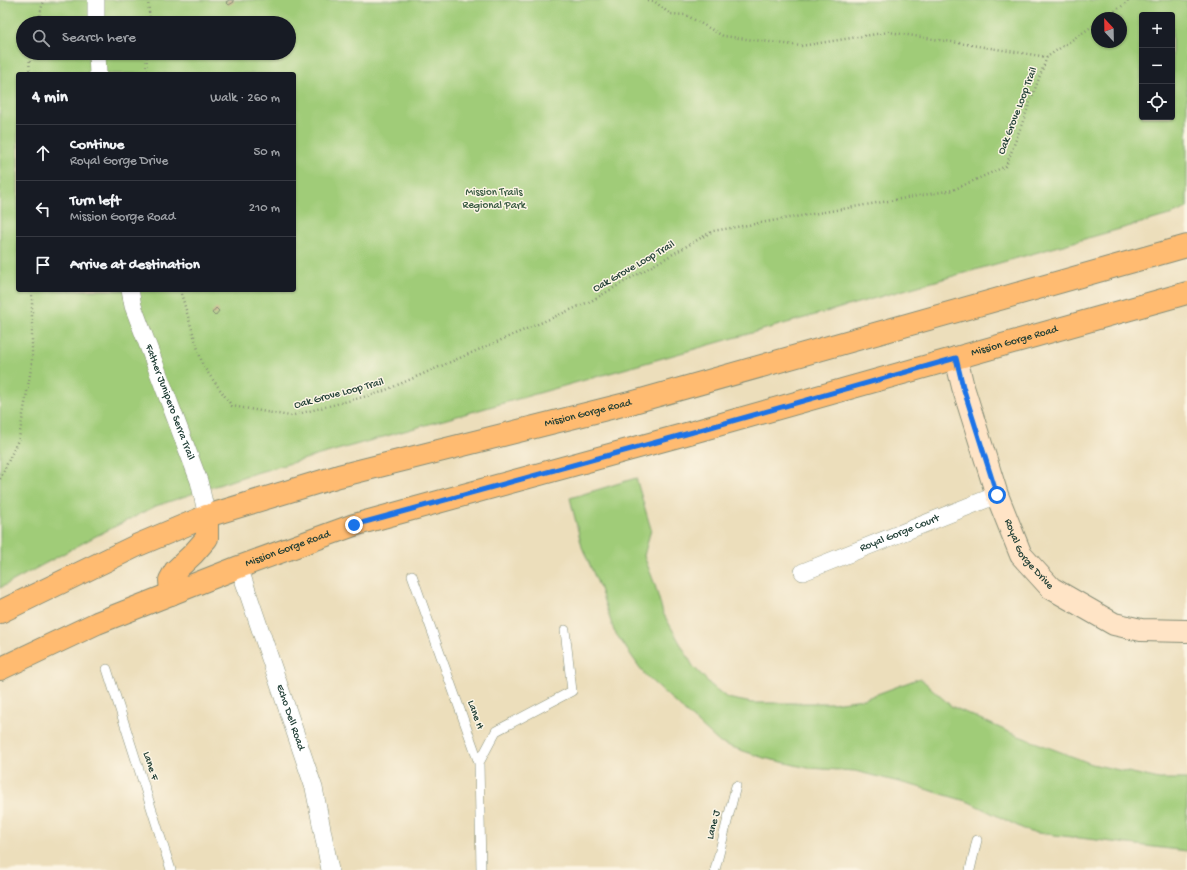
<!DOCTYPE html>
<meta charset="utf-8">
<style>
:root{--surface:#171b24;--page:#20242c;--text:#f1f3f6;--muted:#9ea1a6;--line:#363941}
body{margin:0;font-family:"Gochi Hand",sans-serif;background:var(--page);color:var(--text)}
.controls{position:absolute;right:12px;top:12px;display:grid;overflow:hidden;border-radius:4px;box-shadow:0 1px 3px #0004}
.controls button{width:36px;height:36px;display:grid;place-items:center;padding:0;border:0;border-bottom:1px solid var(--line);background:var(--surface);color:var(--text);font:20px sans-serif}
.compass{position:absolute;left:1091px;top:12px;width:36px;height:36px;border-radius:50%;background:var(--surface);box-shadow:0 1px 3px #0004;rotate:338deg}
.stop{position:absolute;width:12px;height:12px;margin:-9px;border:3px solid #1a73e8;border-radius:50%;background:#fff}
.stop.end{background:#1a73e8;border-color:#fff;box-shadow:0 1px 4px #0008}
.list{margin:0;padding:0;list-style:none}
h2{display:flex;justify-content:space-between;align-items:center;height:52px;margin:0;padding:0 16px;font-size:17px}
h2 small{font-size:13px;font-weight:400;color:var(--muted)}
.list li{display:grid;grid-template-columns:26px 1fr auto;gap:12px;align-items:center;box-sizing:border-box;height:56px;padding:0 16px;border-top:1px solid var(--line)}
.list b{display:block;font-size:15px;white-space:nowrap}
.list p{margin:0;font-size:13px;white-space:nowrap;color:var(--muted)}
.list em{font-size:13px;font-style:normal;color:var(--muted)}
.icon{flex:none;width:22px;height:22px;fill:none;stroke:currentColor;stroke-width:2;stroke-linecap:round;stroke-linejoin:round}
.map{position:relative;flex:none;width:1187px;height:870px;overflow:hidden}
.search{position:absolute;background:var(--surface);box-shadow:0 1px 3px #0004;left:16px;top:16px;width:280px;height:44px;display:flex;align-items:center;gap:10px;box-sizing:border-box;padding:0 14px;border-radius:22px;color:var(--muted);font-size:15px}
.panel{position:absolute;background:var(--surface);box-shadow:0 1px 3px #0004;left:16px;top:72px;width:280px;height:220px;border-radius:4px}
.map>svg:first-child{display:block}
.green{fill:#a0cc78;stroke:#608456;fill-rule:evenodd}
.building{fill:#c4a57c}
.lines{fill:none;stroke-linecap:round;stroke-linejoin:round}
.lane-casing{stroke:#868e78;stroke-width:10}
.street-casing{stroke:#868e78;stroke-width:18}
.secondary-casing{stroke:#868e78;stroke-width:24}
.primary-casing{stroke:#868e78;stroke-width:24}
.path{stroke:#868e78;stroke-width:2.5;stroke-dasharray:1 3;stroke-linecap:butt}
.lane{stroke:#fff;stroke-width:9}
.street{stroke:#fff;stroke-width:17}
.secondary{stroke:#ffe4c6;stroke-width:22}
.primary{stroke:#ffbb71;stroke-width:22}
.route{stroke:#1a73e8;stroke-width:5}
.labels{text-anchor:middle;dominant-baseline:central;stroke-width:3;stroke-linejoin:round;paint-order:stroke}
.street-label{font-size:11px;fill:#1f3d34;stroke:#fcf5e5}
.park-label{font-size:11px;fill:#395a42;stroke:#fcf5e5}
</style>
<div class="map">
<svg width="1187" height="870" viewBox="0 0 1187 870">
<rect width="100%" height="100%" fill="#fcf5e5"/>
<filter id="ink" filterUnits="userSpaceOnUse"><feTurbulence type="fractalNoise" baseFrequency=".025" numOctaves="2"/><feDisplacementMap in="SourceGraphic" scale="8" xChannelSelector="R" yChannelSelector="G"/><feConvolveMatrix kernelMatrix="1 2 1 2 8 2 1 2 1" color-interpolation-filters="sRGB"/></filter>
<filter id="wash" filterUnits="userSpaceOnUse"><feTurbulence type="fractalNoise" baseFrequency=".012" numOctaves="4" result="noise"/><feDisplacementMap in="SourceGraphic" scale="16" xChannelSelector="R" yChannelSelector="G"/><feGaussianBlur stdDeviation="0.9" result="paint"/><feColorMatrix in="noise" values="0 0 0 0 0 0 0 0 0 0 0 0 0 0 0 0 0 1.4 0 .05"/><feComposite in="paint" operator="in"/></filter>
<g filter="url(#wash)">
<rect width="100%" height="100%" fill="#ecdebb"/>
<!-- green -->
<path class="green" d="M0 0H1187V208L1173 214 245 476 156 506 94 537 0 588ZM1142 15H1172V117H1142ZM1097 18H1121V42H1097ZM23 23H289V53H23ZM18 74H294V290H18Z
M636 478 651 529 644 556 655 585 663 613 693 666 711 685 727 698 752 703H832L864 699 920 678 951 706 1011 733 1092 764 1159 779H1187V851L1030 832 969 802 915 786 855 771 808 768 764 758 720 743 645 675 614 631 599 586 582 547 570 498Z"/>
<g id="blocks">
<!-- building -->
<path class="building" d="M229 0H233L234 2 229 5 226 2Z
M187 19 191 21 189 23H184Z
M216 308 219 311 215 316 212 313Z"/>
</g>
</g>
<g filter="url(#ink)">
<use href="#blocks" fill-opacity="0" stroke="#868e78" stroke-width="1"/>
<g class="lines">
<!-- lane casing -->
<g class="lane-casing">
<path id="lane" d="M412 575 479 763 481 870
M107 669 171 870
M479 763 496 731 572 691 565 630
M715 870 736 786
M970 870 977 840"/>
</g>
<!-- street casing -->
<g class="street-casing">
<g id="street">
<path d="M96 0V23"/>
<path d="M97 53 98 74"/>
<path id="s1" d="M130 290 133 306 199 481 207 516"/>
<path id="s2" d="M239 567 314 788 330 870"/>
<path id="s3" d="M803 572 997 495"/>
</g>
</g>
<!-- secondary casing -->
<g class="secondary-casing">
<g id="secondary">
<path id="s4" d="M956 358 963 387 997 495 1021 555 1051 588 1114 624 1141 630 1187 631"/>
</g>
</g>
<!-- primary casing -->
<g class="primary-casing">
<g id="primary">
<path d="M171 594 170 580 175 571 193 554 207 538V516"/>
<path id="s5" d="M0 612 138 545 207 516 339 476 634 402 1187 246"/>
<path id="s6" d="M0 669 97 623 239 567 354 525 686 434 1187 293"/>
</g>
</g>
<!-- path -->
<path class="path" d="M148 0 150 23
M648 0 654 1 670 14 686 15 723 36 801 46 889 32 1047 57
M1105 18 1125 4 1128 0
M38 23 42 6 45 0
M29 74 30 53
M146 74 147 53
M180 290 203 366 232 406 290 416 379 393 591 301 713 231 953 190 1006 166 1047 57 1097 23
M0 479 19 438 32 363V290"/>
<!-- lane -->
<use href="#lane" class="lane"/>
<!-- street -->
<use href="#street" class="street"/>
<!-- secondary -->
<use href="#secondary" class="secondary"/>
<!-- primary -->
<use href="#primary" class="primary"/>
</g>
</g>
<g class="lines" filter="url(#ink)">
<!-- route -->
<path class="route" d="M354 525 686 434 956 358 963 387 997 495"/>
</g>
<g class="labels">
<!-- street labels -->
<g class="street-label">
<text transform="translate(1018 111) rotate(-69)">Oak Grove Loop Trail</text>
<text transform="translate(634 267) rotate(-30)">Oak Grove Loop Trail</text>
<text stroke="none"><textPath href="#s6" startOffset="1068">Mission Gorge Road</textPath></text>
<text transform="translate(339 394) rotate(-15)">Oak Grove Loop Trail</text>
<text stroke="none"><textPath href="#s1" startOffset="119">Father Junipero Serra Trail</textPath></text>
<text stroke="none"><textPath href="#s5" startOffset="623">Mission Gorge Road</textPath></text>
<text stroke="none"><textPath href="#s3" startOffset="104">Royal Gorge Court</textPath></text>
<text stroke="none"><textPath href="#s6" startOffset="312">Mission Gorge Road</textPath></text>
<text stroke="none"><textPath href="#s4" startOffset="211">Royal Gorge Drive</textPath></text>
<text transform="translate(475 715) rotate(70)">Lane H</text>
<text stroke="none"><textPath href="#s2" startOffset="159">Echo Dell Road</textPath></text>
<text transform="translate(150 766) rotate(72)">Lane F</text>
<text transform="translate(714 825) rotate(-76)">Lane J</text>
</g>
<!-- park labels -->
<g class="park-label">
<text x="494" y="193">Mission Trails<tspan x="494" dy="13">Regional Park</tspan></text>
</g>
</g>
</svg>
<div class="controls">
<button>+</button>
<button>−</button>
<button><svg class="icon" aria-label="locate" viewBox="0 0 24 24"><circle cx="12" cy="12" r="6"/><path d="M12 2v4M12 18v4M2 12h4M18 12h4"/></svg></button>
</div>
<svg class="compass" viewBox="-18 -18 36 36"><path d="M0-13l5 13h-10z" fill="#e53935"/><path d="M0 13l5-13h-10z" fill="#9ea1a6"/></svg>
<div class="stop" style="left:997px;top:495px"></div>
<div class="stop end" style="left:354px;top:525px"></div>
<div class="search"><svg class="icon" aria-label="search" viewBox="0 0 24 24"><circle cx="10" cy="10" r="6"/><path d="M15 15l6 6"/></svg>Search here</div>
<section class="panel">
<h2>4 min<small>Walk · 260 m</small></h2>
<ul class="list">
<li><svg class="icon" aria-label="ahead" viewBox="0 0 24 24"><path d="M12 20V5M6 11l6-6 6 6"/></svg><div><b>Continue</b><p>Royal Gorge Drive</p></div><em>50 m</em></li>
<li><svg class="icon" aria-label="left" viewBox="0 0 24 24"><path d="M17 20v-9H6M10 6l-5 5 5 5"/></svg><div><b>Turn left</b><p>Mission Gorge Road</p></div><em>210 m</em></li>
<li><svg class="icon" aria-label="arrive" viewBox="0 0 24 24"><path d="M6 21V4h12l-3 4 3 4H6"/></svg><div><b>Arrive at destination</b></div></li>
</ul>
</section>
</div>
